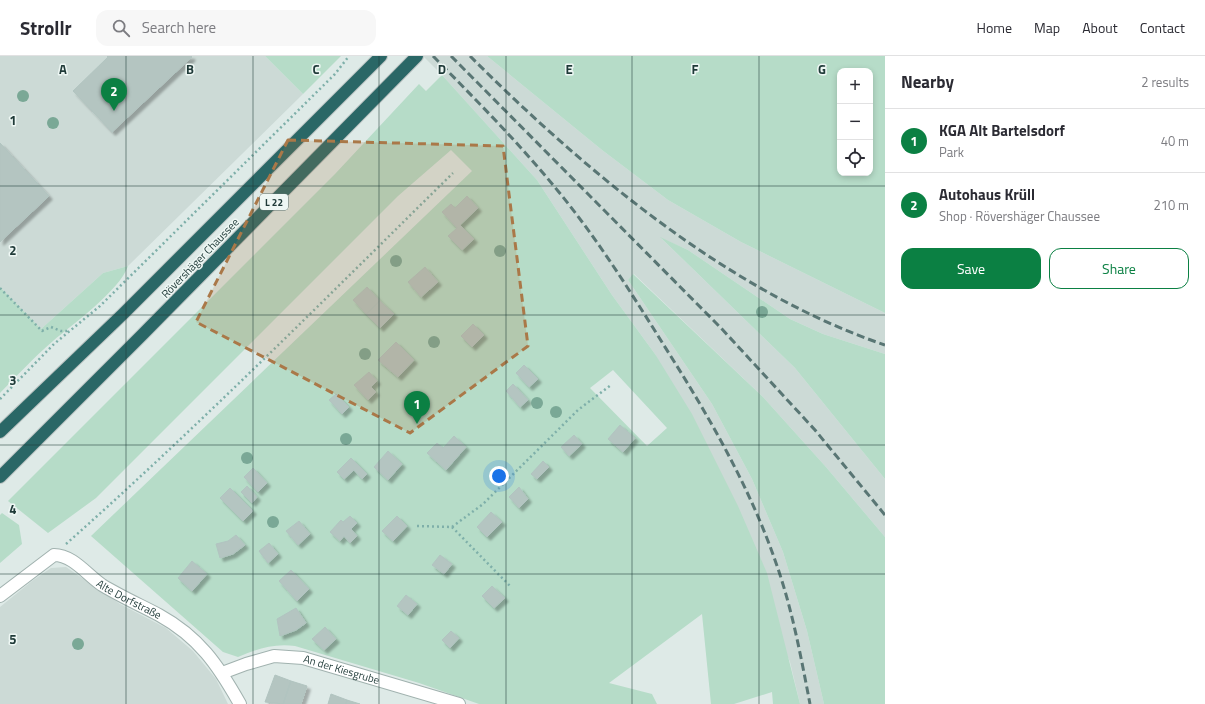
<!DOCTYPE html>
<meta charset="utf-8">
<style>
:root{--surface:#fff;--page:#f7f7f7;--text:#2b2b33;--muted:#7c7c81;--line:#e1e1e2;--accent:#0b8043}
body{margin:0;font-family:"Titillium Web",sans-serif;background:var(--page);color:var(--text)}
.controls{position:absolute;right:12px;top:12px;display:grid;overflow:hidden;border-radius:8px;box-shadow:0 2px 6px #0003}
.controls button{width:36px;height:36px;display:grid;place-items:center;padding:0;border:0;border-bottom:1px solid var(--line);background:var(--surface);color:var(--text);font:20px sans-serif}
.you{position:absolute;left:499px;top:420px;width:14px;height:14px;margin:-10px;border:3px solid #fff;border-radius:50%;background:#1a73e8;box-shadow:0 0 0 6px #1a73e833}
.badge{display:grid;place-items:center;width:26px;height:26px;border-radius:50%;background:var(--accent);color:#fff;font-size:13px;font-weight:700}
.pin{position:absolute;translate:-50% -33px;filter:drop-shadow(0 1px 2px #0008)}
.pin::after{content:'';position:absolute;top:21px;width:14px;height:12px;background:inherit;clip-path:polygon(0 0,100% 0,50% 100%)}
.list{margin:0;padding:0;list-style:none}
h2{display:flex;justify-content:space-between;align-items:center;height:52px;margin:0;padding:0 16px;font-size:17px}
h2 small{font-size:13px;font-weight:400;color:var(--muted)}
.list li{display:grid;grid-template-columns:26px 1fr auto;gap:12px;align-items:center;box-sizing:border-box;height:64px;padding:0 16px;border-top:1px solid var(--line)}
.list b{display:block;font-size:15px;white-space:nowrap}
.list p{margin:0;font-size:13px;white-space:nowrap;color:var(--muted)}
.list em{font-size:13px;font-style:normal;color:var(--muted)}
.actions{display:flex;gap:8px;padding:12px 16px}
.actions a{flex:1;padding:9px 0;border:1px solid var(--accent);border-radius:12px;text-align:center;font-size:14px;color:var(--accent)}
.actions .main{background:var(--accent);color:#fff}
.icon{flex:none;width:22px;height:22px;fill:none;stroke:currentColor;stroke-width:2;stroke-linecap:round;stroke-linejoin:round}
.map{position:relative;flex:none;width:885px;height:648px;overflow:hidden}
header{display:flex;align-items:center;gap:24px;box-sizing:border-box;height:56px;padding:0 20px;background:var(--surface);border-bottom:1px solid var(--line)}
header strong{font-size:19px}
nav{display:flex;gap:22px;margin-inline-start:auto;font-size:14px}
.search{width:280px;height:36px;background:var(--page);display:flex;align-items:center;gap:10px;box-sizing:border-box;padding:0 14px;border-radius:12px;color:var(--muted);font-size:15px}
main{display:flex}
aside{flex:1;background:var(--surface)}
.map>svg:first-child{display:block}
.built{fill:#ccdad6}
.green{fill:#b6dcc8;fill-rule:evenodd}
.building{fill:#b4c5c1;stroke:#b1c4c0;filter:url(#shadow)}
.lines{fill:none;stroke-linecap:round;stroke-linejoin:round}
.street-casing{stroke:#a1b2af;stroke-width:14}
.highway-casing{stroke:#bcc4c3;stroke-width:14}
.path{stroke:#7eafa9;stroke-width:2.5;stroke-dasharray:2 3;stroke-linecap:butt}
.street{stroke:#fff;stroke-width:12}
.highway{stroke:#2a6766;stroke-width:12}
.rail{stroke:#597674;stroke-width:3;stroke-dasharray:8 4;stroke-linecap:butt}
.tree{fill:#7aa896}
.marked{fill:#aa7848;fill-opacity:0.2;stroke:#aa7848;stroke-width:3;stroke-dasharray:8 5;stroke-linejoin:round}
.grid{fill:none;stroke:#1f3a38;stroke-width:1;stroke-opacity:0.55}
.labels{text-anchor:middle;dominant-baseline:central;stroke-width:3;stroke-linejoin:round;paint-order:stroke}
.shield{fill:#eef7f4;stroke:#5d7370;stroke-width:1}
.shield-label{font-size:10px;font-weight:bold;fill:#1f3a38}
.street-label{font-size:11px;fill:#1f3a38;stroke:#eef7f4}
.grid-label{font-size:13px;text-anchor:middle;font-weight:bold;fill:#1f3a38;stroke:#eef7f4;stroke-width:3;stroke-linejoin:round;paint-order:stroke}
</style>
<header>
<strong>Strollr</strong>
<div class="search"><svg class="icon" aria-label="search" viewBox="0 0 24 24"><circle cx="10" cy="10" r="6"/><path d="M15 15l6 6"/></svg>Search here</div>
<nav><a>Home</a><a>Map</a><a>About</a><a>Contact</a></nav>
</header>
<main>
<div class="map">
<svg width="885" height="648" viewBox="0 0 885 648">
<defs>
<filter id="shadow"><feDropShadow dx="3.5" dy="3.5" stdDeviation="1" flood-color="#0004"/></filter>
</defs>
<rect width="100%" height="100%" fill="#deeae7"/>
<!-- built -->
<path class="built" d="M0 0H265L303 38 128 210 103 217 41 273 0 231Z
M423 0H487L602 94 668 144 741 186 885 257V298L823 278 790 263 688 194 661 182 795 312 885 423V481L826 411 763 341 634 218 628 224 712 348 752 423 783 496 807 575 824 648H800L790 606 655 298 612 239 537 124 442 19Z
M66 511 120 548 166 572 193 595 216 623 228 648H0V551L32 525 51 512Z"/>
<!-- green -->
<path class="green" d="M265 0H341L303 38Z
M487 0H885V257L741 186 668 144 602 94ZM840 15H870V117H840Z
M442 19 537 124 612 239 655 298 692 358 738 450 767 517 800 648H773L772 636 734 648H711L702 558 609 627 652 638 657 648H479L419 627 295 590C274 587 257 593 238 601L223 596 91 480 472 115 451 94 398 140 96 442 48 477 8 445 335 118 419 28 426 35ZM613 314 667 372 647 390 590 332Z
M660 181 688 194 790 263 823 278 885 298V423L795 312Z
M128 210C120 234 73 268 53 285 34 301 17 320 0 337V231L41 273 103 217Z
M633 218 763 341 826 411 885 481V648H824L807 575 783 496 752 423 712 348 628 224Z
M2 457 19 469 22 488 0 507V459Z"/>
<!-- building -->
<path class="building" d="M107 0H191L192 1 112 76 73 35 108 1Z
M0 87 49 140 0 186Z
M467 140 478 152 460 169 474 183 462 194 448 180 457 172 442 156 451 148 455 152Z
M425 211 438 226 421 241 408 226Z
M367 231 380 245 366 258 353 244Z
M380 245 394 258 380 272 366 258Z
M473 268 484 279 472 291 461 280Z
M396 286 414 304 398 321 378 304Z
M524 309 538 323 529 331 516 317Z
M369 316 377 325 371 331 376 336 368 344 354 329Z
M513 328 528 344 520 351 506 335Z
M336 338 349 351 342 358 329 344Z
M620 369 635 382 623 396 608 383Z
M574 379 582 388 569 400 561 391Z
M454 380 466 391 446 414 427 397 437 387 443 392Z
M388 395 402 408 388 424 374 411Z
M351 402 367 418 362 423 354 414 344 423 337 416Z
M543 405 549 411 537 423 531 418Z
M253 412 267 427 258 436 244 421Z
M247 430 257 441 252 447 241 436Z
M519 431 528 443 519 452 509 441Z
M230 432 253 455 243 465 220 442Z
M491 456 502 466 487 481 477 471Z
M350 460 357 467 351 473 357 480 350 487 344 480 340 485 330 476 341 464 343 466Z
M397 460 407 470 393 485 382 475Z
M299 465 310 478 298 489 286 475Z
M236 479 245 489 233 498 220 502 216 488 228 485Z
M269 487 278 498 268 507 259 495Z
M440 499 452 508 444 518 432 509Z
M192 505 207 518 192 535 178 522Z
M291 514 309 533 297 545 279 525Z
M492 530 505 542 494 552 482 540Z
M406 539 417 548 408 559 397 550Z
M296 552 306 567 296 574 280 580 277 563Z
M325 571 336 583 324 594 312 583Z
M451 575 459 582 450 592 442 584Z
M275 619 291 625 283 648 265 646Z
M291 625 307 630 301 648H283Z
M331 638 347 644 346 648H328Z
M347 644 360 648H346Z"/>
<g class="lines">
<!-- street casing -->
<g class="street-casing">
<g id="street">
<path id="s1" d="M0 540 54 499C73 499 87 519 102 529 120 540 140 549 159 559 199 581 218 609 240 648"/>
<path id="s2" d="M222 617 246 608 274 600 303 602 459 648"/>
</g>
</g>
<!-- highway casing -->
<g class="highway-casing">
<path id="highway" d="M0 376 123 258 381 0
M0 421 143 278 417 0"/>
</g>
<!-- path -->
<path class="path" d="M0 232 42 275 51 271 61 275H69
M0 343 54 288 100 250 335 18 349 0
M417 470 452 471 483 448 578 354 611 329
M452 471 511 531
M66 488C200 369 326 242 453 117"/>
<!-- street -->
<use href="#street" class="street"/>
<!-- highway -->
<use href="#highway" class="highway"/>
<!-- rail -->
<path class="rail" d="M433 0C476 44 519 87 558 135 600 186 635 243 670 299 711 364 751 434 776 507 792 552 801 601 810 648
M451 0 721 272 815 374 885 459
M470 0C585 115 729 236 885 289"/>
</g>
<!-- trees -->
<g class="tree">
<circle cx="23" cy="40" r="6"/>
<circle cx="53" cy="67" r="6"/>
<circle cx="500" cy="195" r="6"/>
<circle cx="396" cy="205" r="6"/>
<circle cx="762" cy="256" r="6"/>
<circle cx="434" cy="286" r="6"/>
<circle cx="365" cy="298" r="6"/>
<circle cx="537" cy="347" r="6"/>
<circle cx="556" cy="356" r="6"/>
<circle cx="346" cy="383" r="6"/>
<circle cx="247" cy="402" r="6"/>
<circle cx="273" cy="466" r="6"/>
<circle cx="78" cy="588" r="6"/>
</g>
<!-- marked area -->
<path class="marked" d="M288 84 503 90 528 290 410 377 196 266Z"/>
<!-- grid -->
<path class="grid" d="M126 0V648M253 0V648M379 0V648M506 0V648M632 0V648M759 0V648M0 130H885M0 259H885M0 389H885M0 518H885"/>
<g class="labels">
<!-- shield labels -->
<rect class="shield" x="260" y="138" width="28" height="16" rx="3"/>
<g class="shield-label">
<text x="274" y="146">L 22</text>
</g>
<!-- street labels -->
<g class="street-label">
<text transform="translate(200 202) rotate(-46)">Rövershäger Chaussee</text>
<text stroke="none"><textPath href="#s1" startOffset="156">Alte Dorfstraße</textPath></text>
<text stroke="none"><textPath href="#s2" startOffset="124">An der Kiesgrube</textPath></text>
</g>
</g>
<g class="grid-label">
<text x="63" y="18">A</text>
<text x="190" y="18">B</text>
<text x="316" y="18">C</text>
<text x="442" y="18">D</text>
<text x="569" y="18">E</text>
<text x="695" y="18">F</text>
<text x="822" y="18">G</text>
<text x="13" y="69">1</text>
<text x="13" y="199">2</text>
<text x="13" y="329">3</text>
<text x="13" y="458">4</text>
<text x="13" y="588">5</text>
</g>
</svg>
<div class="controls">
<button>+</button>
<button>−</button>
<button><svg class="icon" aria-label="locate" viewBox="0 0 24 24"><circle cx="12" cy="12" r="6"/><path d="M12 2v4M12 18v4M2 12h4M18 12h4"/></svg></button>
</div>
<div class="you"></div>
<div class="pin badge" style="left:417px;top:368px">1</div>
<div class="pin badge" style="left:114px;top:55px">2</div>
</div>
<aside>
<h2>Nearby<small>2 results</small></h2>
<ul class="list">
<li><span class="badge">1</span><div><b>KGA Alt Bartelsdorf</b><p>Park</p></div><em>40 m</em></li>
<li><span class="badge">2</span><div><b>Autohaus Krüll</b><p>Shop · Rövershäger Chaussee</p></div><em>210 m</em></li>
</ul>
<div class="actions"><a class="main">Save</a><a>Share</a></div>
</aside>
</main>
